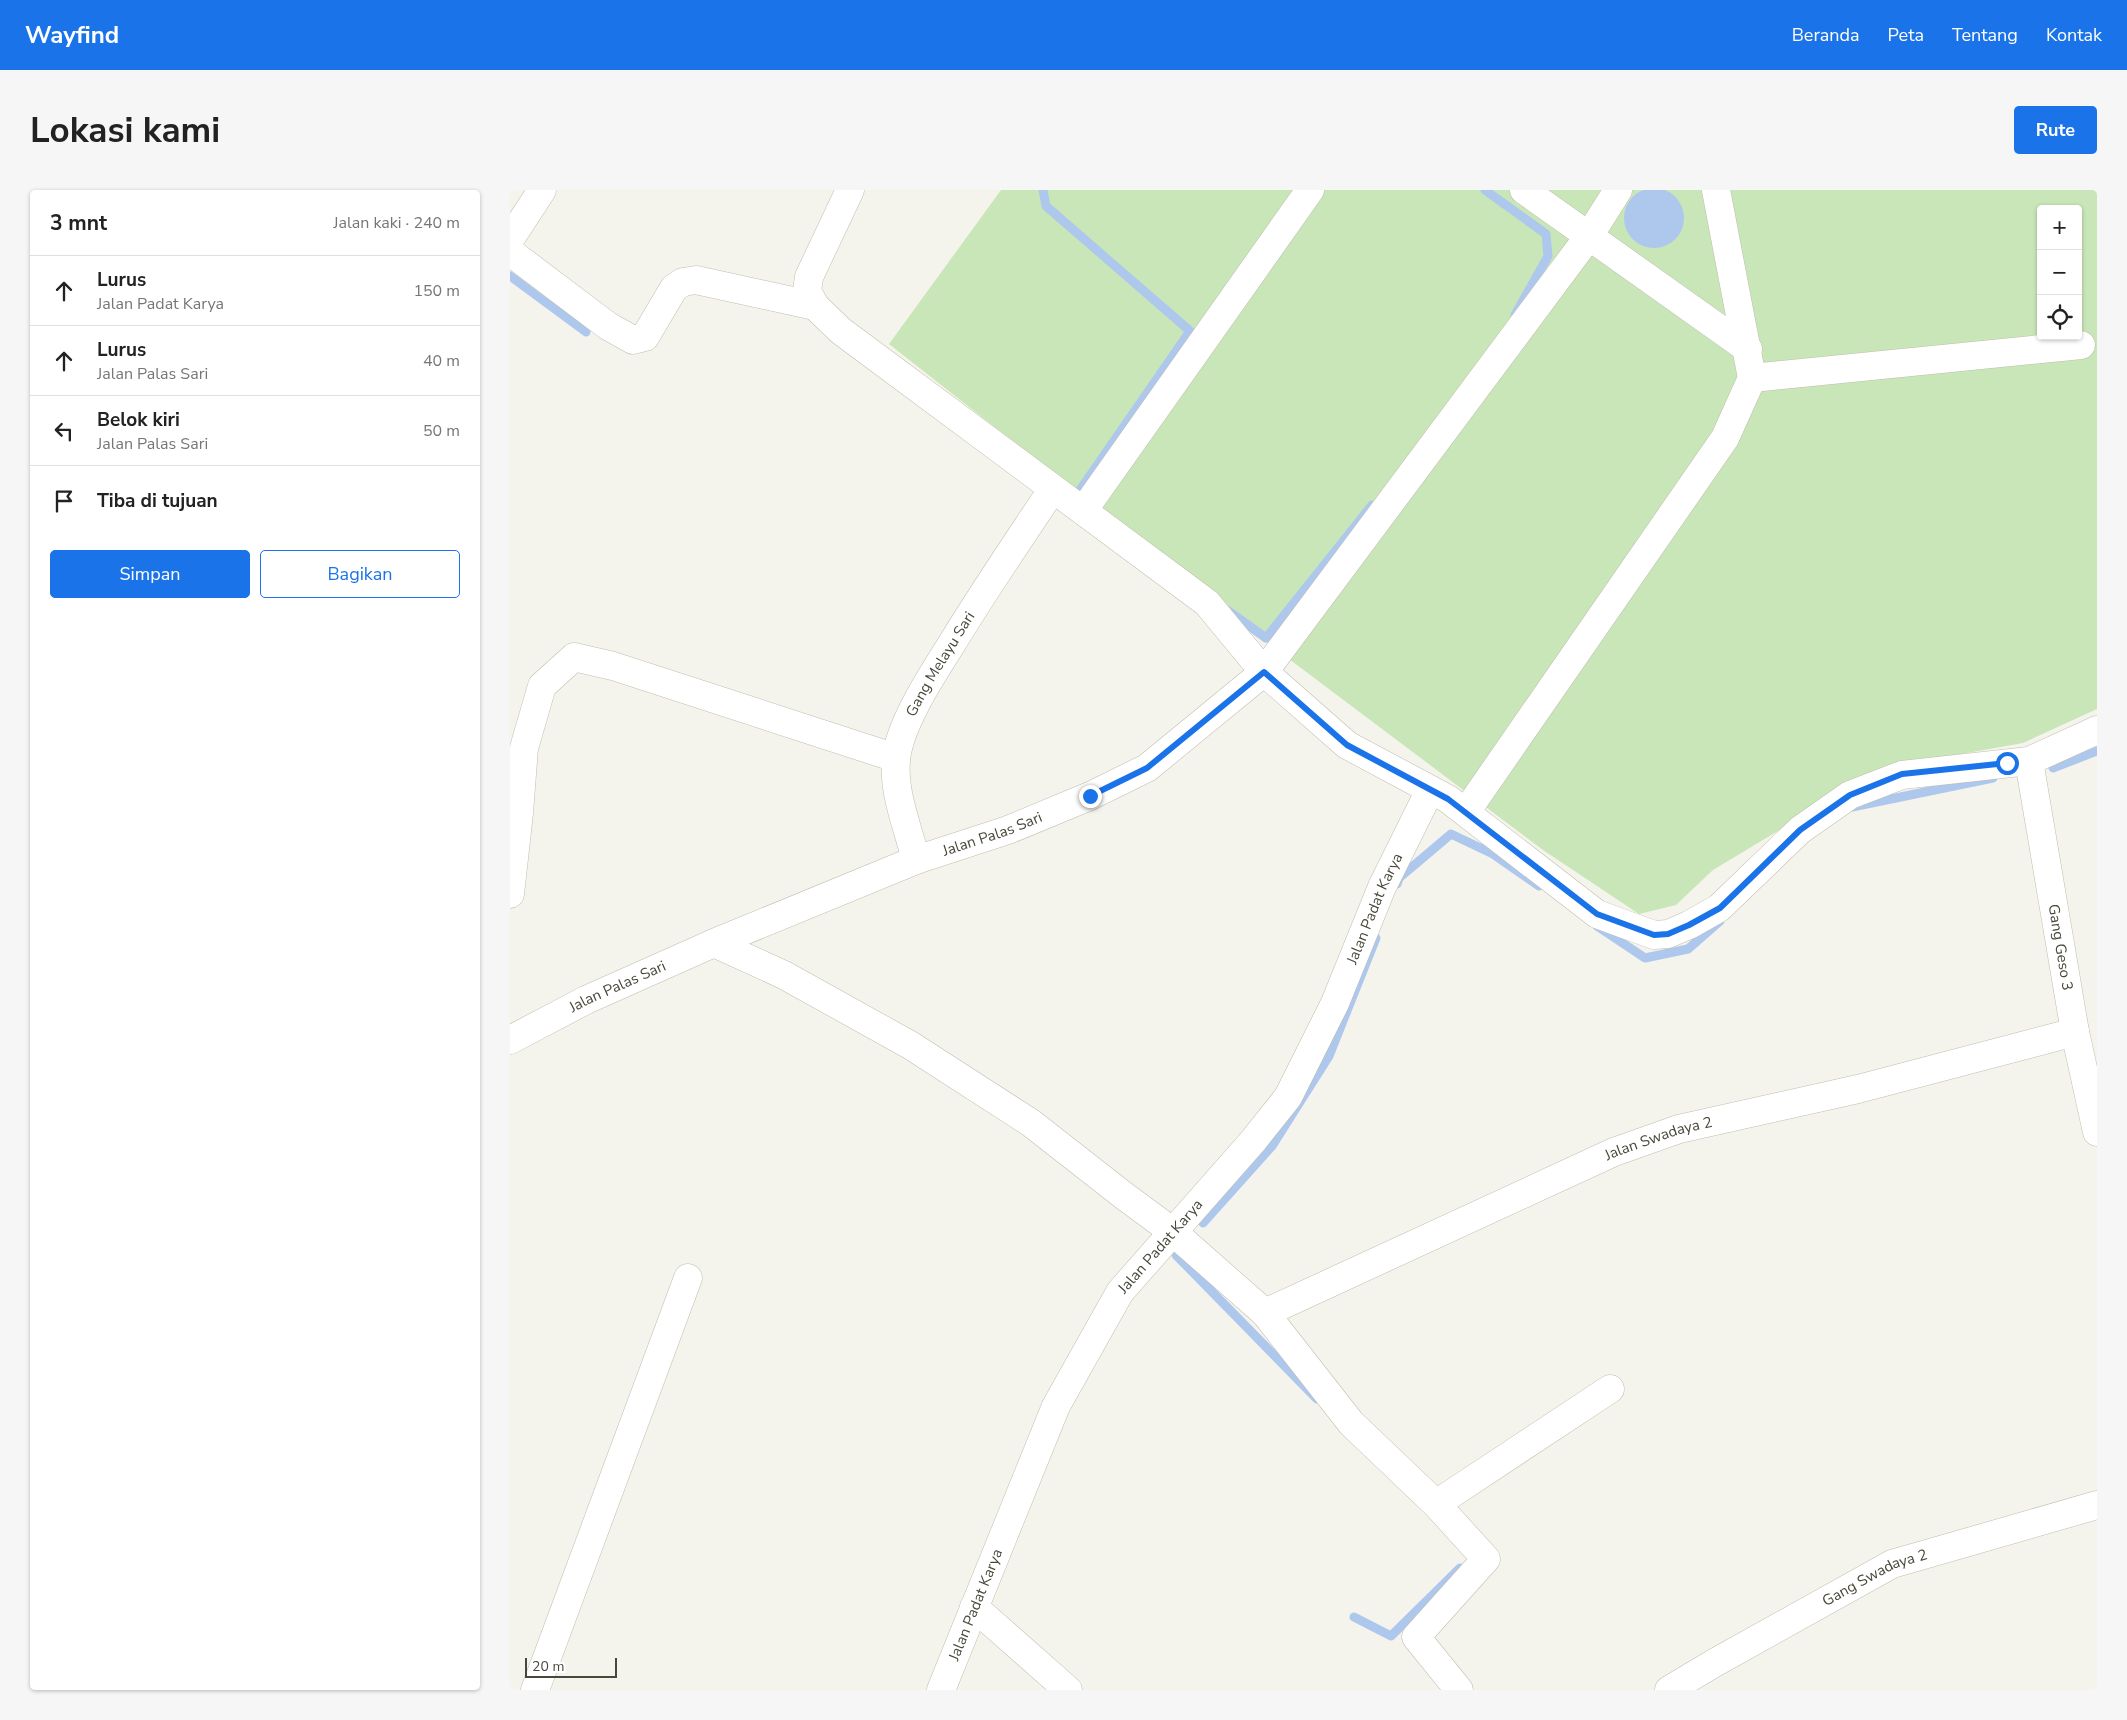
<!DOCTYPE html>
<html lang="id">
<meta charset="utf-8">
<style>
:root{--surface:#fff;--page:#f6f6f6;--text:#222;--muted:#767676;--line:#e0e0e0;--accent:#1a73e8}
body{margin:0;font-family:"Nunito Sans",sans-serif;background:var(--page);color:var(--text)}
.controls{position:absolute;right:15px;top:15px;display:grid;overflow:hidden;border-radius:5px;box-shadow:0 1px 4px #0004}
.controls button{width:45px;height:45px;display:grid;place-items:center;padding:0;border:0;border-bottom:1px solid var(--line);background:var(--surface);color:var(--text);font:25px sans-serif}
.scale{position:absolute;left:15px;bottom:12px;width:92px;box-sizing:border-box;padding-left:5px;border:2px solid #49463a;border-top:0;font-size:14px;line-height:18px;white-space:nowrap;color:#49463a;-webkit-text-stroke:4px #fff;paint-order:stroke}
.stop{position:absolute;width:15px;height:15px;margin:-11px;border:4px solid #1a73e8;border-radius:50%;background:#fff}
.stop.end{background:#1a73e8;border-color:#fff;box-shadow:0 1px 5px #0008}
.list{margin:0;padding:0;list-style:none}
h2{display:flex;justify-content:space-between;align-items:center;height:65px;margin:0;padding:0 20px;font-size:21px}
h2 small{font-size:16px;font-weight:400;color:var(--muted)}
.list li{display:grid;grid-template-columns:32px 1fr auto;gap:15px;align-items:center;box-sizing:border-box;height:70px;padding:0 20px;border-top:1px solid var(--line)}
.list b{display:block;font-size:19px;white-space:nowrap}
.list p{margin:0;font-size:16px;white-space:nowrap;color:var(--muted)}
.list em{font-size:16px;font-style:normal;color:var(--muted)}
.actions{display:flex;gap:10px;padding:15px 20px}
.actions a{flex:1;padding:11px 0;border:1px solid var(--accent);border-radius:5px;text-align:center;font-size:18px;color:var(--accent)}
.actions .main{background:var(--accent);color:#fff}
.icon{flex:none;width:28px;height:28px;fill:none;stroke:currentColor;stroke-width:2;stroke-linecap:round;stroke-linejoin:round}
.map{position:relative;flex:none;width:1587px;height:1500px;overflow:hidden;border-radius:5px}
header{display:flex;align-items:center;gap:30px;box-sizing:border-box;height:70px;padding:0 25px;background:var(--accent);color:#fff}
header strong{font-size:24px}
nav{display:flex;gap:28px;margin-inline-start:auto;font-size:18px}
.intro{display:flex;align-items:center;justify-content:space-between;box-sizing:border-box;height:120px;padding:0 30px}
h1{margin:0;font-size:35px}
.button{padding:12px 22px;border-radius:5px;background:var(--accent);color:#fff;font-size:18px;font-weight:700}
main{display:flex;gap:30px;padding:0 30px}
aside{flex:1;background:var(--surface);border-radius:5px;box-shadow:0 1px 4px #0004}
.map>svg:first-child{display:block}
.green{fill:#c9e6b8;fill-rule:evenodd}
.water{fill:#aec7ed}
.lines{fill:none;stroke-linecap:round;stroke-linejoin:round}
.stream{stroke:#aec7ed;stroke-width:9}
.minor-casing{stroke:#c0bdaf;stroke-width:29}
.minor{stroke:#fff;stroke-width:28}
.route{stroke:#1a73e8;stroke-width:6}
.labels{text-anchor:middle;dominant-baseline:central;stroke-width:4.5;stroke-linejoin:round;paint-order:stroke}
.street-label{font-size:15px;fill:#49463a;stroke:#fff}
</style>
<header>
<strong>Wayfind</strong>
<nav><a>Beranda</a><a>Peta</a><a>Tentang</a><a>Kontak</a></nav>
</header>
<div class="intro"><h1>Lokasi kami</h1><a class="button">Rute</a></div>
<main>
<aside>
<h2>3 mnt<small>Jalan kaki · 240 m</small></h2>
<ul class="list">
<li><svg class="icon" aria-label="ahead" viewBox="0 0 24 24"><path d="M12 20V5M6 11l6-6 6 6"/></svg><div><b>Lurus</b><p>Jalan Padat Karya</p></div><em>150 m</em></li>
<li><svg class="icon" aria-label="ahead" viewBox="0 0 24 24"><path d="M12 20V5M6 11l6-6 6 6"/></svg><div><b>Lurus</b><p>Jalan Palas Sari</p></div><em>40 m</em></li>
<li><svg class="icon" aria-label="left" viewBox="0 0 24 24"><path d="M17 20v-9H6M10 6l-5 5 5 5"/></svg><div><b>Belok kiri</b><p>Jalan Palas Sari</p></div><em>50 m</em></li>
<li><svg class="icon" aria-label="arrive" viewBox="0 0 24 24"><path d="M6 21V4h12l-3 4 3 4H6"/></svg><div><b>Tiba di tujuan</b></div></li>
</ul>
<div class="actions"><a class="main">Simpan</a><a>Bagikan</a></div>
</aside>
<div class="map">
<svg width="1587" height="1500" viewBox="0 0 1587 1500">
<rect width="100%" height="100%" fill="#f5f4ec"/>
<!-- green -->
<path class="green" d="M491 0H1587V519L1513 553 1390 575 1338 599 1203 680 1166 715 1129 724 1033 660 779 469 379 154ZM1531 19H1568V146H1531Z"/>
<!-- water -->
<path class="water" d="M1114 28a30 30 0 1 1 60 0a30 30 0 1 1-60 0Z"/>
<g class="lines">
<!-- stream -->
<path class="stream" d="M533 0 536 16 680 141 570 300
M975 0 1036 44 1038 66 1005 125
M0 86 76 142
M717 420 756 448 862 315
M1543 578 1587 561
M1342 617 1483 588
M887 694 889 688 941 644 983 664 1029 696
M1087 736 1135 768 1178 759 1210 731
M693 1033 762 956 819 866 866 748
M666 1065 807 1209
M844 1427 881 1446 950 1378"/>
<!-- minor casing -->
<g class="minor-casing">
<g id="minor">
<path d="M340 0 299 87 297 101 305 116 331 141 697 413 754 482 1079 46 1108 0"/>
<path d="M1014 0 1238 159"/>
<path d="M0 49 32 0"/>
<path d="M0 62 98 136 123 150 135 147 164 98 173 92 186 90 305 116"/>
<path d="M1242 188 1571 155"/>
<path d="M573 321 800 0"/>
<path id="s1" d="M1519 571 1565 842 1587 942"/>
<path d="M956 622 1215 248 1242 188 1206 0"/>
<path id="s2" d="M406 670C398 638 383 603 386 570 389 535 422 485 441 455 473 402 508 351 542 300"/>
<path d="M0 704 9 623 14 558 32 496 64 467 103 476 386 568"/>
<path d="M204 753 274 785 400 855 521 933 613 1005 663 1042 755 1123 841 1233 926 1314 976 1369 906 1447 949 1500"/>
<path id="s3" d="M0 850 76 810 204 753 406 670 498 640 580 606 637 578 754 482 837 555 938 609 1087 724 1144 745 1158 744 1179 735 1209 718 1290 640 1340 605 1392 585 1519 571 1587 540"/>
<path id="s4" d="M755 1123 1104 962 1169 939 1348 899 1565 842"/>
<path d="M926 1314 1100 1199"/>
<path d="M464 1417 558 1500"/>
<path d="M25 1500 178 1088"/>
<path id="s5" d="M431 1500 546 1216 610 1102 743 951 778 907 825 813 872 697 920 600"/>
<path id="s6" d="M1159 1500 1206 1472 1382 1374 1587 1315"/>
</g>
</g>
<!-- minor -->
<use href="#minor" class="minor"/>
</g>
<g class="lines">
<!-- route -->
<path class="route" d="M580 606 637 578 754 482 837 555 938 609 1087 724 1144 745 1158 744 1179 735 1210 718 1290 640 1340 605 1392 584 1497 573"/>
</g>
<g class="labels">
<!-- street labels -->
<g class="street-label">
<text stroke="none"><textPath href="#s2" startOffset="209">Gang Melayu Sari</textPath></text>
<text stroke="none"><textPath href="#s3" startOffset="525">Jalan Palas Sari</textPath></text>
<text stroke="none"><textPath href="#s5" startOffset="902">Jalan Padat Karya</textPath></text>
<text stroke="none"><textPath href="#s1" startOffset="189">Gang Geso 3</textPath></text>
<text stroke="none"><textPath href="#s3" startOffset="120">Jalan Palas Sari</textPath></text>
<text stroke="none"><textPath href="#s4" startOffset="431">Jalan Swadaya 2</textPath></text>
<text stroke="none"><textPath href="#s5" startOffset="498">Jalan Padat Karya</textPath></text>
<text stroke="none"><textPath href="#s6" startOffset="235">Gang Swadaya 2</textPath></text>
<text stroke="none"><textPath href="#s5" startOffset="92">Jalan Padat Karya</textPath></text>
</g>
</g>
</svg>
<div class="controls">
<button>+</button>
<button>−</button>
<button><svg class="icon" aria-label="locate" viewBox="0 0 24 24"><circle cx="12" cy="12" r="6"/><path d="M12 2v4M12 18v4M2 12h4M18 12h4"/></svg></button>
</div>
<div class="scale">20 m</div>
<div class="stop" style="left:1497px;top:573px"></div>
<div class="stop end" style="left:580px;top:606px"></div>
</div>
</main>
